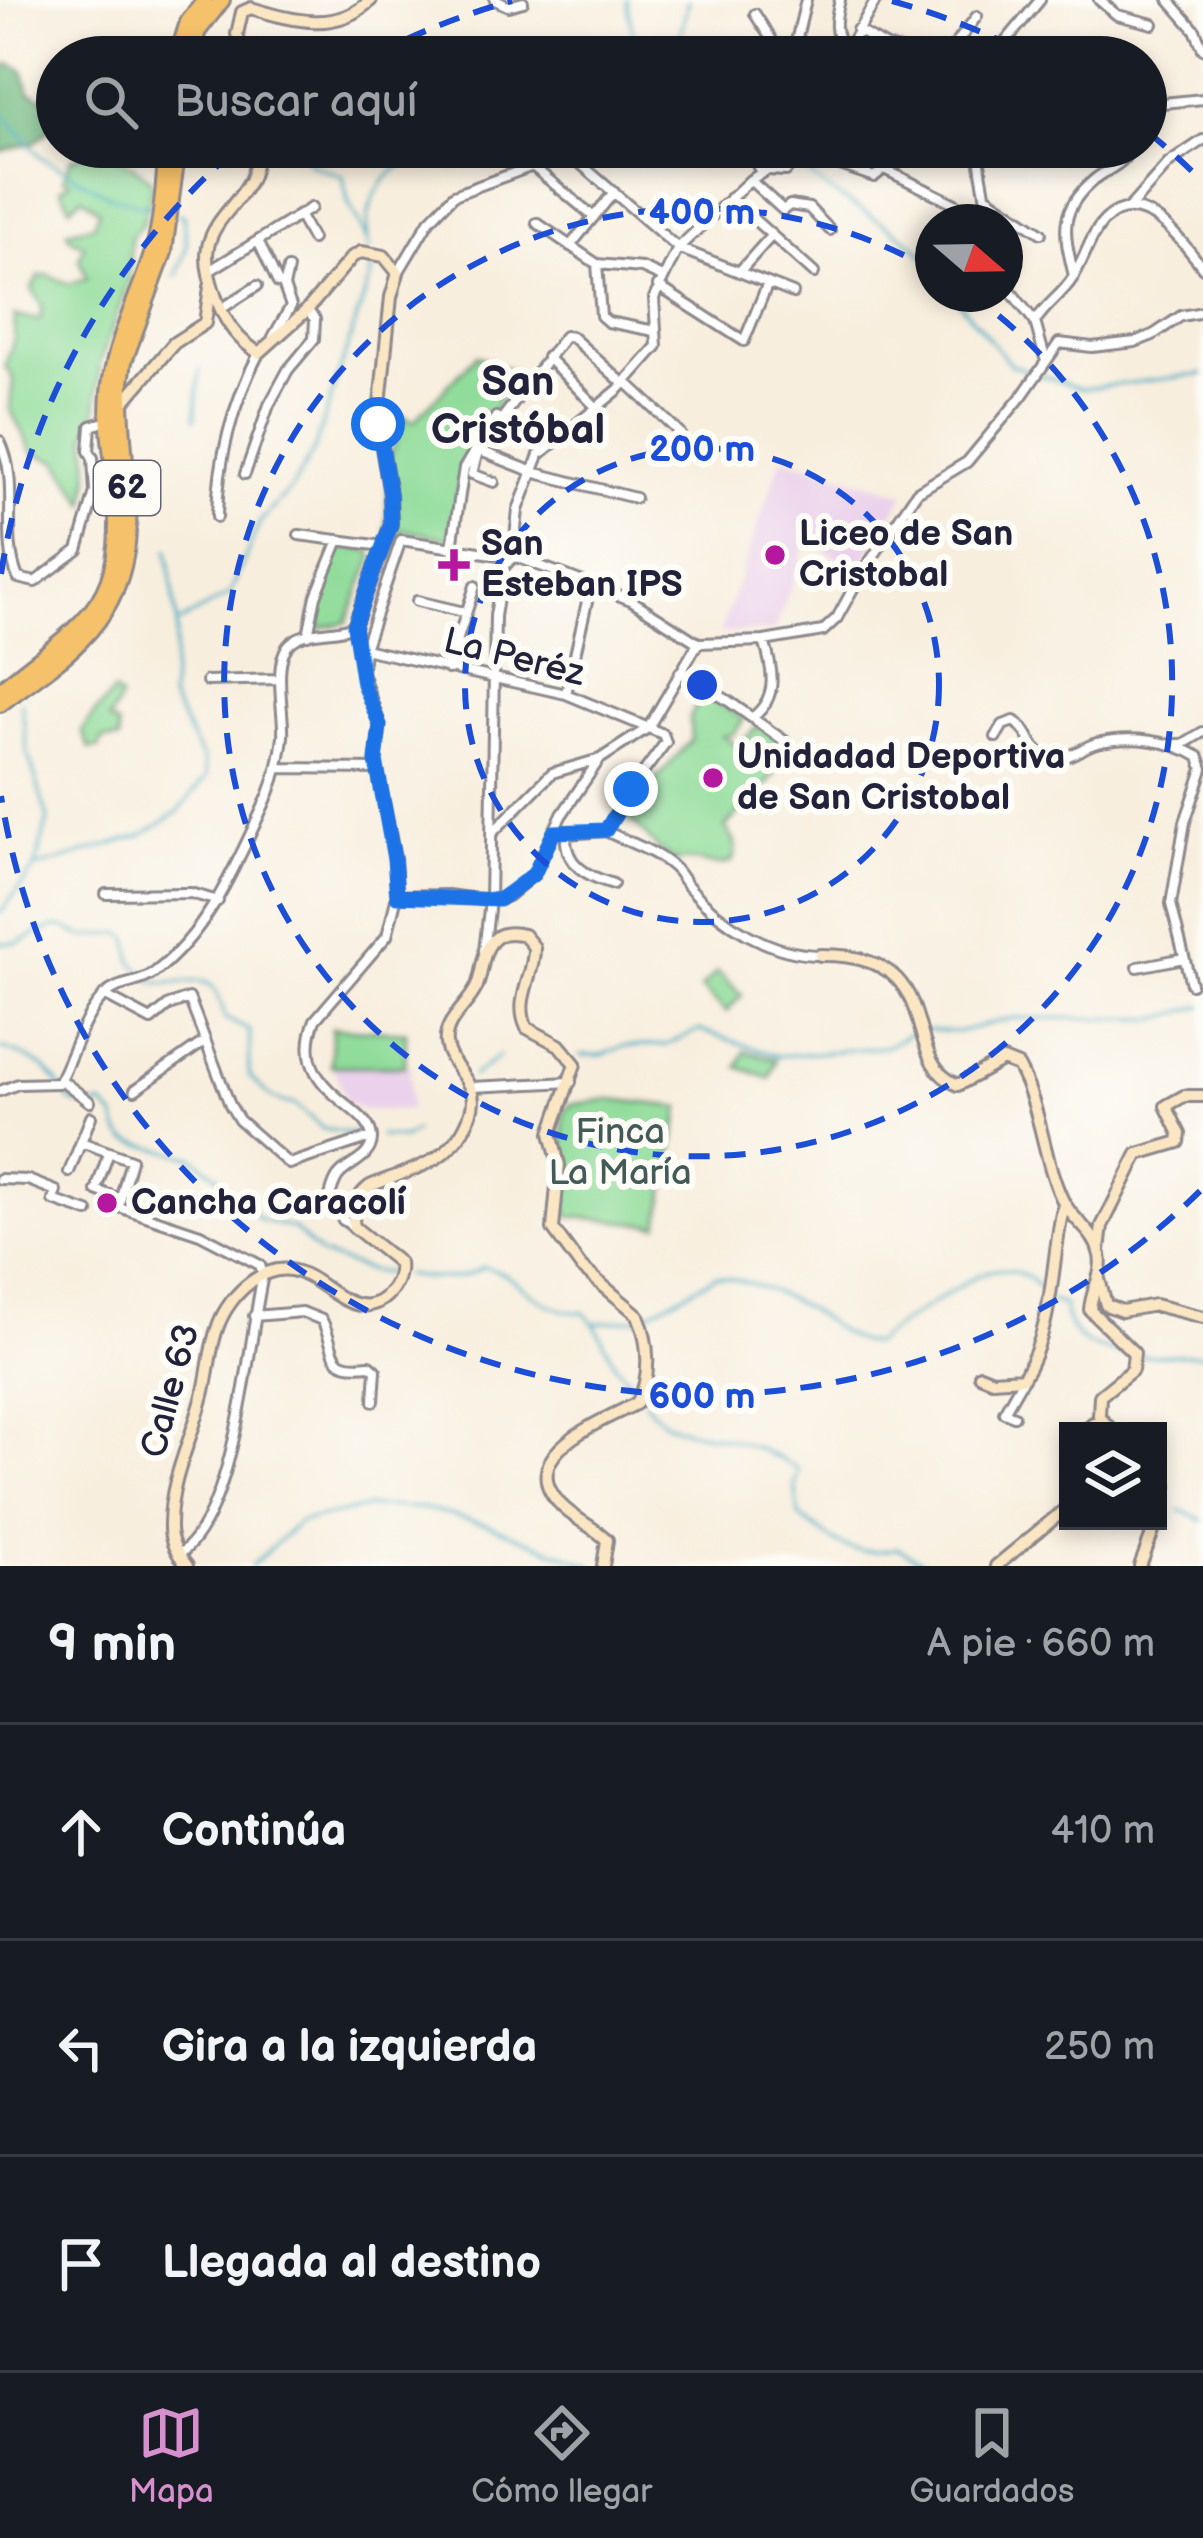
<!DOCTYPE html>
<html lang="es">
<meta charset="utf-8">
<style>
:root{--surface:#171b24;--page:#20242c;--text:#f1f3f6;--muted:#9ea1a6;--line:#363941;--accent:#d690ce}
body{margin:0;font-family:"Balsamiq Sans",sans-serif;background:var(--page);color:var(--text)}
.controls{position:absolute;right:36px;bottom:36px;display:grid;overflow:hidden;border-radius:0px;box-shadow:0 6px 18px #0003}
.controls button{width:108px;height:108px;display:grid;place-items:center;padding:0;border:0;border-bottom:3px solid var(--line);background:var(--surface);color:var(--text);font:60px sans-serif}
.compass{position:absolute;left:915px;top:204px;width:108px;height:108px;border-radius:50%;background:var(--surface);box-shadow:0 6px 18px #0003;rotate:110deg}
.stop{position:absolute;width:36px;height:36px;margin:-27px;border:9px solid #1a73e8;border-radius:50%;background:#fff}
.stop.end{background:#1a73e8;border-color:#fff;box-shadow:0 3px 12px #0008}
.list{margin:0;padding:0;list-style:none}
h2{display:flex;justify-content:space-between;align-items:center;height:156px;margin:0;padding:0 48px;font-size:51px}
h2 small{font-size:39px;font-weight:400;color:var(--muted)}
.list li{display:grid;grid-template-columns:78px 1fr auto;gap:36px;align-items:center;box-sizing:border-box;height:216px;padding:0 48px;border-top:3px solid var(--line)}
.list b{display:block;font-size:45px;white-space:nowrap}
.list em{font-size:39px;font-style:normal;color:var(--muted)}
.icon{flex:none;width:66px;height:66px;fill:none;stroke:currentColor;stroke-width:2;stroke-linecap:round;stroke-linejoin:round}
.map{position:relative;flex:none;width:1203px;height:1566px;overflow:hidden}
.search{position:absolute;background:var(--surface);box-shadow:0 6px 18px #0003;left:36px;right:36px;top:36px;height:132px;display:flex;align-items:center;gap:30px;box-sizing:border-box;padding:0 42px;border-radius:66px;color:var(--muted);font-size:45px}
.sheet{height:804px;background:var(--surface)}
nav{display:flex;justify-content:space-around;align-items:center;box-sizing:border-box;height:168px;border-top:3px solid var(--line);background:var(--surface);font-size:33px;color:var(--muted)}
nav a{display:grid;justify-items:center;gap:6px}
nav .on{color:var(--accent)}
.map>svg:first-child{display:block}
.built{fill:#ebd1eb}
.green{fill:#90dc9a;stroke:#597f6a;stroke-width:3}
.forest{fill:#74bc82;stroke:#4b6f5e;stroke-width:3}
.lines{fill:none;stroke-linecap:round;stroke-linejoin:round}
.stream{stroke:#43abc2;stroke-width:3}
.street-casing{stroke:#8d888c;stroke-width:14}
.secondary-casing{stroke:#8d888c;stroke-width:16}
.highway-casing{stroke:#8d888c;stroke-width:20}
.street{stroke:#fff;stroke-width:8}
.secondary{stroke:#fbe6c4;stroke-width:10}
.highway{stroke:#f5c16b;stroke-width:14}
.route{stroke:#1a73e8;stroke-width:15}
.ring{fill:none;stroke:#1d4ed8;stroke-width:6;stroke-dasharray:21 15}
.poi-dot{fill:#b5179e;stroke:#fdfcf7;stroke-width:4.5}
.labels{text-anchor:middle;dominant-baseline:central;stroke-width:12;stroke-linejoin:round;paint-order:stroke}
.shield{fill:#fdfcf7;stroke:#646373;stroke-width:3}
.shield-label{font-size:33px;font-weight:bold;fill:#22223b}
.poi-label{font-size:36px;font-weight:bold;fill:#22223b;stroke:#fdfcf7;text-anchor:start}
.street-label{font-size:36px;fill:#22223b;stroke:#fdfcf7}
.park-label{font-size:36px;fill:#435a58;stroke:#fdfcf7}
.quarter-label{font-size:42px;font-weight:bold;fill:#22223b;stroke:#fdfcf7}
.centre{fill:#1d4ed8;stroke:#fdfcf7;stroke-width:6}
.ring-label{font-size:36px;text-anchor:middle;font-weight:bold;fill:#1d4ed8;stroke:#fdfcf7;stroke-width:12;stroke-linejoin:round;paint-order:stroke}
</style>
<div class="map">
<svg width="1203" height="1566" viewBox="0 0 1203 1566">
<rect width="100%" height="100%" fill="#fdfcf7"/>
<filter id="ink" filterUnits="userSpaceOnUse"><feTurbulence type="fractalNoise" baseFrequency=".00833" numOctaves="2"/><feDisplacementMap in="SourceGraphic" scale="24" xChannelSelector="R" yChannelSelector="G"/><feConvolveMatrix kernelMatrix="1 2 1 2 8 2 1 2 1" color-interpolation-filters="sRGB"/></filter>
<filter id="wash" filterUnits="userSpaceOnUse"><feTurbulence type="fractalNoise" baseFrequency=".004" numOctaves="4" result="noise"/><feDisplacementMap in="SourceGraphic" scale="48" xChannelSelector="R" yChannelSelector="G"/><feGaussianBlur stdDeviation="2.7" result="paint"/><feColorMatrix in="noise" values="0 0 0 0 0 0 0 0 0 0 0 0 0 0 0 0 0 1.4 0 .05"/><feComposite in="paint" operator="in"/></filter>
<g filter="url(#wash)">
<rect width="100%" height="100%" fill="#f8eede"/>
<!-- built -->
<path class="built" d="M782 457 905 494 857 571 808 539 775 631 720 633Z
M334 1067H410V1110H363L347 1102Z"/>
<!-- green -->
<path class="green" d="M100 147 132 165 149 178 152 187 143 223 131 238 129 281 100 363 96 414 87 435 90 474 86 504 58 461 33 453 10 409 13 378 5 366 14 339 15 316 40 320 42 306 32 289 39 276 49 275 69 284 87 278 79 259 84 245 70 238 67 231 94 225 99 210 82 197 70 207 61 188 70 182 64 179 71 159Z
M477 355 512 371 479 445 462 467 450 539 401 530 396 539 386 536 389 460 405 417 414 421Z
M336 547 371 550 373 558 347 622 318 629 312 613Z
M113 692 121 698 109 720 118 726 119 740 103 739 99 748 90 749 82 732C90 714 102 709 113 692Z
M703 694 744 719 734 734 723 736 738 746 758 726 792 748 766 786 725 827C735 840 739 846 732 862 713 870 696 856 677 862L661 852 626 814 691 740 690 717Z
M717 972 742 995 726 1012 701 988Z
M332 1028 406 1032 405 1066H331Z
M745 1051 776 1060 770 1078 738 1067Z
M610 1099 681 1107 659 1225 566 1216 563 1114 570 1105Z"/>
<!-- forest -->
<path class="forest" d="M10 64 23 70 29 92 44 98 57 97V123L35 142 0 152V68Z"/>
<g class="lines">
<!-- stream -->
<path class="stream" d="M627 0 637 57
M205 32 212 45
M676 57 688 0
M0 110 41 157 110 196 157 209
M298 147 310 164 343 176 348 202 367 240
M799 162C826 202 899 218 933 267
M369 250C360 195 387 168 435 147
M176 276 187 246 183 216 178 214
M952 294 1011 365 1081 389 1203 374
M195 419 200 369
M168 549 177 624
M21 701 28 754 48 819 35 868
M0 913 35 868 143 835 178 812 206 778 203 760 170 698 177 624 230 594 260 522 293 486 314 450 371 275V260
M0 943H17L54 927H63L83 937 121 933 129 938 132 961 153 982C197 989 212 961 225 1018L250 1031 249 1076 268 1095 283 1103 295 1104 323 1129 362 1135
M927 1030 957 1032 1013 1018 1157 1019 1203 1006
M0 1048C16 1052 30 1057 44 1068 71 1090 58 1110 103 1105L115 1117 119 1133 127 1141 193 1157 219 1177 260 1220 292 1228 321 1255 371 1271 394 1274
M580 1055H602L625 1046 666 1045 699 1030 778 1056 885 1047 917 1030
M473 1076 499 1056
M380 1136 403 1138 415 1131
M404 1275C430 1279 460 1283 483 1267 522 1274 533 1311 584 1313L594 1323 615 1364 637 1389
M1051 1301 1064 1305C1068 1342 1093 1349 1126 1354
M645 1315 716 1276C752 1281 785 1294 815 1314 836 1327 848 1342 874 1344 892 1328 909 1318 929 1306 969 1281 1003 1245 1045 1293
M594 1323 636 1319
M1140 1356 1203 1354
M645 1401C662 1430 691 1431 719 1437 747 1442 775 1455 799 1470L795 1483 799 1516C837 1543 849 1559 898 1548L929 1566
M1180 1510 1203 1520
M251 1566 299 1522 369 1507 422 1508 489 1525 593 1566"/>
</g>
</g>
<g filter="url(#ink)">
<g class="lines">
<!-- street casing -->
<g class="street-casing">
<path id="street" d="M495 0 508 6 523 2
M840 0C835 19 832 35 846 50
M1099 0 1117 15 1153 24
M1169 0 1195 30 1203 49
M755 14 775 45 794 50
M857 30 887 47 933 57
M799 57 794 50 806 0
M843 57 876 0
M946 57 977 16
M993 57 1040 0
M1146 115 1163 103 1203 99
M685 147 695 158 740 147
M748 147 761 173
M845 147 896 165
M980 147C977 173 990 194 985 221
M803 152 874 177 884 169 986 219
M531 165 594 217
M750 180 783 210 790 205 809 208 830 230
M730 198 814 273
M989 198 1041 233
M1128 209 1169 163 1203 140
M299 215 312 239
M537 223 597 264 642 268 662 277
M258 241 278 283
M570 246 614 192
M597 264 601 316 608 322 655 331
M209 271 311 208
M739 272 772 235
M398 273 429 221 454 195 568 153 678 248 793 293
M1074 276C1064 234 1057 210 1095 179 1110 167 1123 166 1131 147
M1005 284 1035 322
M658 286 744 341 768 283
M221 309 257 286
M273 337 291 306 284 287 288 269
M547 357 596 407
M1045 358 1035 322C1045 305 1062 295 1072 279 1084 261 1090 235 1105 220 1141 184 1184 243 1203 268
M626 382 680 433
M0 441C21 486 0 534 18 578L35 582 78 550 95 492 93 458 89 451 91 426 101 423
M478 450 536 473 635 498
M478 451 472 474 494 482
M245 474 269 405 288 370 314 339 315 319 307 310
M217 517C218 460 233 403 259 353
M299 535 383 546
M452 547 464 468 496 417 501 420 565 336 572 337 624 384
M417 601 464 612
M308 635 316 596 339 540
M698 643 764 641 823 631 837 618 860 576 917 492 967 462 1022 396 1059 343 1092 347 1135 342 1153 335 1181 316 1203 312
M364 649 566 694 663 734 666 742 631 789 606 831C627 842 654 850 672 866 680 872 683 881 690 888 722 925 772 955 820 955
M448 669 475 586
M680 672 727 700 786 742
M207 681 279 679
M566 694 591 584
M753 717C779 697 773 669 764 641
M996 737 1003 725 1014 721C1029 729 1030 749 1044 756 1063 766 1080 747 1097 743 1130 735 1171 740 1199 757L1203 769 1185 822 1171 904 1191 984
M1175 744H1183L1203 732
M278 768 377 769
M491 834 552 773 600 759 648 728 698 643
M566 834C564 865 587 876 613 884
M566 834 606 831
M106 894 190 893 218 901
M397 896 448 895 490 901 508 896 534 874 561 816 599 760
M484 951 490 901 495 616 503 568 513 557 518 510 539 455 619 389 657 346 654 298 678 248 750 180 767 170 786 171 805 147
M1138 967 1184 958
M104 995 151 1020 169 1005 189 998 230 1105 239 1120 289 1164 371 1137
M60 1079 90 1102
M471 1087 571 1082
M135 1090 205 1041
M0 1091 18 1084 58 1083C74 1055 81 1018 105 995 119 981 139 985 154 973 208 932 235 867 263 807 274 785 280 762 283 737 285 713 270 656 293 641 309 629 336 634 354 626L360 658
M81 1142 109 1152 98 1184
M109 1152 131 1160 120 1201
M69 1172 91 1117
M0 1179 28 1180 56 1191 53 1200 88 1212
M96 1190 120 1199 119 1207 200 1234 260 1265 263 1275C248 1342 236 1518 178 1555
M354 1227 343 1220 329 1199C332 1190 334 1179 341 1173 352 1162 371 1158 372 1139 373 1104 287 1093 315 1020L387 936 397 896 395 859 376 761 380 725 362 672 364 649 401 540 519 558 631 600 698 643
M254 1316 302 1312 322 1320C338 1353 326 1370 370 1365L376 1370 374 1401
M1014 1416 1004 1412 1023 1379"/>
</g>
<!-- secondary casing -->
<g class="secondary-casing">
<path id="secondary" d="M243 57 237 34 242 12 251 8C292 20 335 34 371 0
M254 147C264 191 215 209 208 247 204 264 212 287 218 303 228 326 238 340 259 353L307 310 352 257 361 252 384 256 398 273 391 297 378 424 390 494 391 524 354 626
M121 405 174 343 205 323 210 287
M820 955C952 954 895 1060 958 1085L1003 1060 1018 1066C1042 1109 1043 1161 1063 1201 1073 1221 1095 1231 1100 1255 1104 1275 1091 1290 1090 1310L1134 1353 1132 1370 1100 1396 1099 1416 1112 1431
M1099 1250 1102 1226 1138 1154 1179 1142 1180 1134 1166 1106 1184 1096H1203
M1099 1279 1106 1305 1122 1311 1155 1305 1203 1317
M980 1375 992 1380 1023 1378C1055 1326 1050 1263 1064 1204
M1084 1431 1093 1423 1103 1422
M1158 1464 1166 1485 1158 1516
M187 1566C177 1553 169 1542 170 1524 170 1481 191 1440 202 1399 209 1375 209 1349 218 1326 224 1309 237 1292 251 1282 301 1246 323 1299 360 1305 383 1309 402 1283 399 1263L354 1227C351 1211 356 1196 370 1186 412 1168 454 1164 471 1112 481 1082 450 1070 446 1044 443 1021 467 1007 476 988 484 972 480 949 497 937 505 931 516 933 524 935L534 947C535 976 513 1000 527 1028L559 1045 575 1064 551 1133 559 1165 553 1229 581 1267 638 1315C649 1341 652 1378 637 1403 608 1419 510 1453 561 1505 574 1519 593 1526 607 1540L603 1566
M996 1566 1068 1507
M1140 1566 1157 1521"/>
</g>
<!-- highway casing -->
<g class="highway-casing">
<path id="highway" d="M177 57 188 22 205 0
M189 57 198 31 222 0
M0 690C95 613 128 606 114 471 110 441 105 409 111 379 118 334 141 292 154 248 163 215 164 180 167 147
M0 704C27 683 58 664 81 640 157 564 118 476 121 382L124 361 164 252 178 147"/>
</g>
<!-- street -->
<use href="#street" class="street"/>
<!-- secondary -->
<use href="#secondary" class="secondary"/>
<!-- highway -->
<use href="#highway" class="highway"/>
</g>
</g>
<g class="lines" filter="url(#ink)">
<!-- route -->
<path class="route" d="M378 424 390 494 391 524 354 626 363 684 380 725 376 761 394 859 397 896 499 900 534 874 554 832 606 830 631 789"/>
</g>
<!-- distance rings -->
<g class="ring">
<circle cx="702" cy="685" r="237"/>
<path d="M970 294A474 474 0 1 1 932 270"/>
<path d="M1200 1191A710 710 0 0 1 1 796M1 574A710 710 0 0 1 236 149M374 55A710 710 0 0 1 512 1M892 1A710 710 0 0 1 1030 55M1149 133A710 710 0 0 1 1200 179"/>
</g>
<!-- markers -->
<g class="poi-dot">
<circle cx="775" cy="555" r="12"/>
<path d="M448 547h12v12h12v12h-12v12h-12v-12h-12v-12h12z"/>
<circle cx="713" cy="778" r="12"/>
<circle cx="107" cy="1203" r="12"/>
</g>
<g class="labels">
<!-- shield labels -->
<rect class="shield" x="94" y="461" width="66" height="54" rx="9"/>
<g class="shield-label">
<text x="127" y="488">62</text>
</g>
<!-- poi labels -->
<g class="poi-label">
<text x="799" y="534">Liceo de San<tspan x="799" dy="41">Cristobal</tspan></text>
<text x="481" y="544">San<tspan x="481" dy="41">Esteban IPS</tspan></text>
<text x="737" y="757">Unidadad Deportiva<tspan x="737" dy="41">de San Cristobal</tspan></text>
<text x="131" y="1203">Cancha Caracolí</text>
</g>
<!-- street labels -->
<g class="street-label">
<text transform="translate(514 658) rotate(14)">La Peréz</text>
<text transform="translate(171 1391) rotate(-75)">Calle 63</text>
</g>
<!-- park labels -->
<g class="park-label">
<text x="620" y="1132">Finca<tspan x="620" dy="41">La María</tspan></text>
</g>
<!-- quarter labels -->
<g class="quarter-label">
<text x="518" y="382">San<tspan x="518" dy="48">Cristóbal</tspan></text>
</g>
</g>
<circle cx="702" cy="685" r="18" class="centre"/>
<g class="ring-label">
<text x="702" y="224">400 m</text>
<text x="702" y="461">200 m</text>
<text x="702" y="1408">600 m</text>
</g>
</svg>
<div class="controls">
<button><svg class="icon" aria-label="layers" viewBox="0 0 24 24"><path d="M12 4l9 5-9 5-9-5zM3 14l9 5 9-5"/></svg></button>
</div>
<svg class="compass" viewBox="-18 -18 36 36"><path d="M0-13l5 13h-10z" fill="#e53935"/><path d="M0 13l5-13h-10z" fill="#9ea1a6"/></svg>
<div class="stop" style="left:378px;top:424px"></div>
<div class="stop end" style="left:631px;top:789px"></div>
<div class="search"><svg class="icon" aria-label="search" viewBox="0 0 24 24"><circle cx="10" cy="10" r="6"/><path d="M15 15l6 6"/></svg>Buscar aquí</div>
</div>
<section class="sheet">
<h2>9 min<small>A pie · 660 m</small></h2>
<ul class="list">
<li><svg class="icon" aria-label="ahead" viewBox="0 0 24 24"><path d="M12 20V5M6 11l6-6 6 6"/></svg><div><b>Continúa</b></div><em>410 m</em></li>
<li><svg class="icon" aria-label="left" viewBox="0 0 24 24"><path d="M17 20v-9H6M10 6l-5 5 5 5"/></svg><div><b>Gira a la izquierda</b></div><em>250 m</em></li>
<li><svg class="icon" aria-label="arrive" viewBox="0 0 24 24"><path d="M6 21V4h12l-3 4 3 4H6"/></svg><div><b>Llegada al destino</b></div></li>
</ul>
</section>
<nav>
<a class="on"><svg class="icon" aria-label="map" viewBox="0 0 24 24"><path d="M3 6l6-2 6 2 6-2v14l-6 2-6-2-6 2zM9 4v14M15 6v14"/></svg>Mapa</a>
<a><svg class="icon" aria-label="directions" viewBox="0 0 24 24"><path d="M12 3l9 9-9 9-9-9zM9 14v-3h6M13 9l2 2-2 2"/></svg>Cómo llegar</a>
<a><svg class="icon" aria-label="saved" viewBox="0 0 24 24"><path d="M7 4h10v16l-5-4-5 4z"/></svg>Guardados</a>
</nav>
